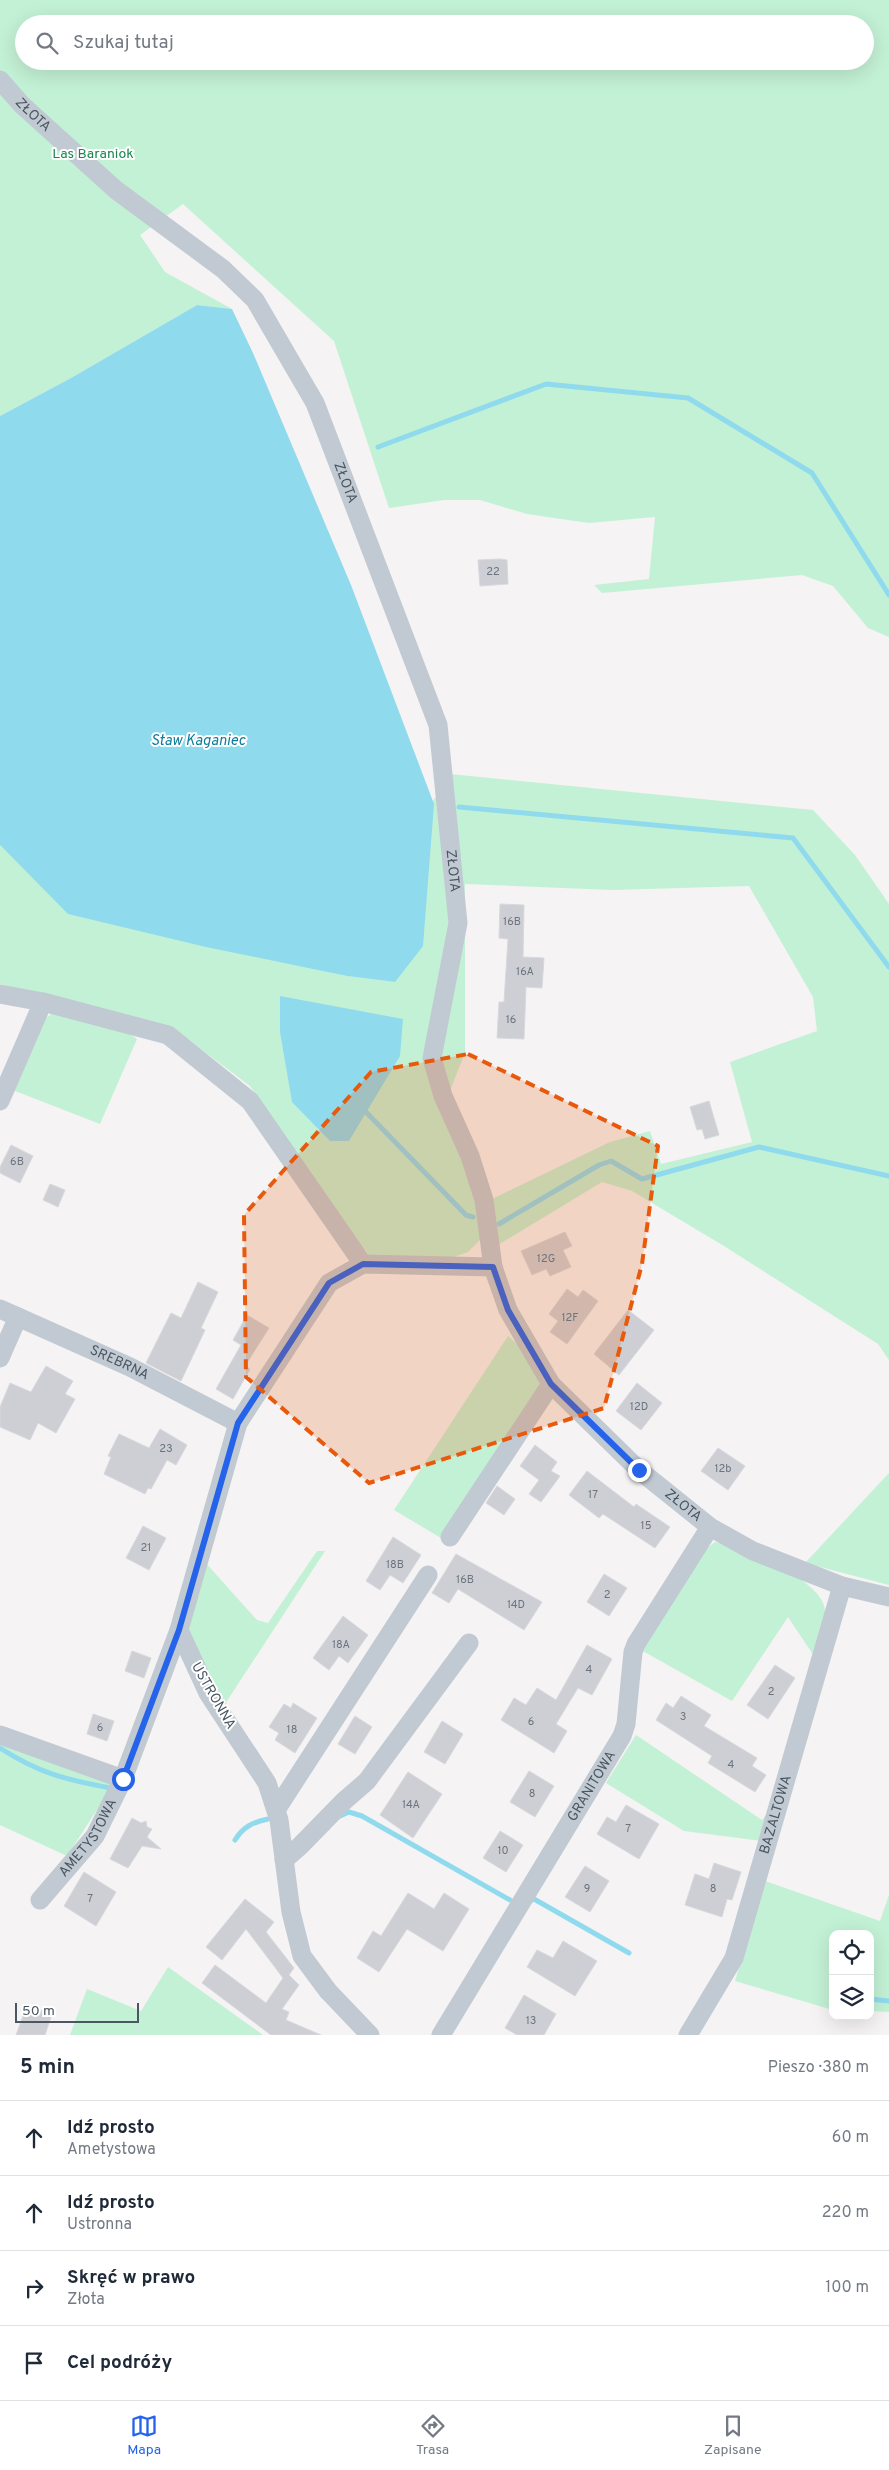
<!DOCTYPE html>
<html lang="pl">
<meta charset="utf-8">
<style>
:root{--surface:#fff;--page:#f6f6f7;--text:#1f2937;--muted:#747a83;--line:#e0e1e3;--accent:#2563eb}
body{margin:0;font-family:Overpass,sans-serif;background:var(--page);color:var(--text)}
.controls{position:absolute;right:15px;bottom:15px;display:grid;overflow:hidden;border-radius:10px;box-shadow:0 5px 20px #0002}
.controls button{width:45px;height:45px;display:grid;place-items:center;padding:0;border:0;border-bottom:1px solid var(--line);background:var(--surface);color:var(--text);font:25px sans-serif}
.scale{position:absolute;left:15px;bottom:12px;width:124px;box-sizing:border-box;padding-left:5px;border:2px solid #4a5661;border-top:0;font-size:14px;line-height:18px;white-space:nowrap;color:#4a5661;-webkit-text-stroke:4px #fff;paint-order:stroke}
.stop{position:absolute;width:15px;height:15px;margin:-11px;border:4px solid #2563eb;border-radius:50%;background:#fff}
.stop.end{background:#2563eb;border-color:#fff;box-shadow:0 1px 5px #0008}
.list{margin:0;padding:0;list-style:none}
h2{display:flex;justify-content:space-between;align-items:center;height:65px;margin:0;padding:0 20px;font-size:21px}
h2 small{font-size:16px;font-weight:400;color:var(--muted)}
.list li{display:grid;grid-template-columns:32px 1fr auto;gap:15px;align-items:center;box-sizing:border-box;height:75px;padding:0 20px;border-top:1px solid var(--line)}
.list b{display:block;font-size:19px;white-space:nowrap}
.list p{margin:0;font-size:16px;white-space:nowrap;color:var(--muted)}
.list em{font-size:16px;font-style:normal;color:var(--muted)}
.icon{flex:none;width:28px;height:28px;fill:none;stroke:currentColor;stroke-width:2;stroke-linecap:round;stroke-linejoin:round}
.map{position:relative;flex:none;width:889px;height:2035px;overflow:hidden}
.search{position:absolute;background:var(--surface);box-shadow:0 5px 20px #0002;left:15px;right:15px;top:15px;height:55px;display:flex;align-items:center;gap:12px;box-sizing:border-box;padding:0 18px;border-radius:28px;color:var(--muted);font-size:19px}
.sheet{height:365px;background:var(--surface)}
nav{display:flex;justify-content:space-around;align-items:center;box-sizing:border-box;height:70px;border-top:1px solid var(--line);background:var(--surface);font-size:14px;color:var(--muted)}
nav a{display:grid;justify-items:center;gap:2px}
nav .on{color:var(--accent)}
.map>svg:first-child{display:block}
.green{fill:#c3f1d5;fill-rule:evenodd}
.water{fill:#90daee}
.lines{fill:none;stroke-linecap:round;stroke-linejoin:round}
.stream{stroke:#90daee;stroke-width:5}
.building{fill:#cdcfd5;stroke:#d7d9de}
.minor{stroke:#c1cad2;stroke-width:19}
.route{stroke:#2563eb;stroke-width:6}
.marked{fill:#e8590c;fill-opacity:0.2;stroke:#e8590c;stroke-width:4;stroke-dasharray:10 6;stroke-linejoin:round}
.labels{text-anchor:middle;dominant-baseline:central;stroke-width:4;stroke-linejoin:round;paint-order:stroke}
.number-label{font-size:11px;fill:#6b747e}
.street-label{font-size:14px;fill:#4a5661;stroke:#fff}
.park-label{font-size:14px;fill:#17864f;stroke:#fff}
.water-label{font-size:15px;font-style:italic;fill:#0c7c9b;stroke:#fff}
</style>
<div class="map">
<svg width="889" height="2035" viewBox="0 0 889 2035">
<rect width="100%" height="100%" fill="#f5f3f3"/>
<!-- green -->
<path class="green" d="M0 0H889V637L868 628 833 586 802 575 602 593 594 585 649 579 655 517 589 523 527 514 480 500H444L389 508 334 341 183 204 140 235 165 272 232 309 197 305 71 378 0 416ZM24 24H865V61H24Z
M450 774 813 810 855 855 889 904V1360L878 1344 724 1246 632 1191 602 1182 498 1245 488 1201 610 1142 650 1131 661 1164 752 1142 730 1062 817 1031 813 997 749 886 612 890 465 884V1053L449 1093 477 1198 482 1238 468 1252 448 1259 370 1256 335 1211 250 1086 177 1031 0 984V845L69 914 347 976 395 982 431 804Z
M55 1012 130 1034 137 1039 100 1124 10 1089 39 1022Z
M508 1336 525 1351 544 1382 441 1538 394 1510Z
M889 1473V1585L805 1563Z
M715 1542C741 1545 825 1581 825 1611 825 1625 817 1643 814 1656L788 1617 732 1701 641 1650 706 1549Z
M317 1551H325L225 1704 193 1649 188 1624 204 1561 257 1620 268 1623Z
M636 1735 762 1820 771 1808 762 1841 684 1831 606 1783Z
M0 1744 110 1784 102 1802 67 1856 0 1825Z
M765 1881 880 1921 889 1895V2012L870 2011V1934H833V2010L735 1981Z
M168 1967 263 2035H70L87 1989 141 2011Z"/>
<!-- water -->
<path class="water" d="M197 305 232 309 253 353 351 585 434 804 423 946 395 982 347 976 206 947 68 914 0 845V416L71 378Z
M280 996 403 1019 400 1056 349 1141H330L292 1102 280 1032Z"/>
<g class="lines">
<!-- stream -->
<path class="stream" d="M378 447 546 384 688 398 812 473 889 595
M459 807 793 838 889 967
M366 1112 466 1215 473 1217
M499 1224 599 1165 611 1161 642 1179 759 1147 889 1176
M0 1748C39 1773 66 1780 111 1788
M340 1816 349 1812 362 1816 510 1900
M235 1840C243 1827 253 1822 268 1819
M530 1901 534 1899 629 1953
M870 1999 889 2001"/>
</g>
<!-- building -->
<path class="building" d="M500 559 507 560 508 584 480 586 478 560Z
M500 904 524 905 523 957 544 958 542 988 526 987 524 1039 497 1038 499 1002H504L508 939 499 938Z
M709 1101 719 1135 705 1139 702 1129 697 1130 690 1107Z
M11 1145 33 1156 20 1183 0 1173V1167Z
M50 1184 65 1190 58 1207 43 1200Z
M565 1232 572 1246 563 1250 571 1267 550 1276 546 1269 532 1275 521 1251Z
M198 1282 218 1292 201 1328 205 1330 181 1381 146 1363 171 1313 181 1318Z
M567 1289 578 1297 583 1290 598 1301 567 1344 550 1332 558 1321 549 1314Z
M628 1310 654 1330 619 1375 594 1354Z
M247 1315 269 1328 245 1366 250 1369 233 1399 216 1389 241 1345 233 1340Z
M46 1366 73 1381 65 1394 75 1399 56 1433 38 1423 30 1440 0 1427V1407L10 1383 31 1392Z
M637 1383 662 1403 641 1430 616 1411Z
M160 1429 187 1445 176 1465 167 1460 151 1489 148 1488 145 1494 104 1474 111 1457 108 1456 119 1434 149 1448Z
M535 1445 557 1462 551 1471 560 1476 541 1502 529 1494 539 1480 520 1466Z
M718 1448 745 1466 728 1490 701 1471Z
M587 1471 634 1507 636 1504 670 1527 655 1548 603 1514 599 1518 569 1495Z
M497 1486 515 1499 504 1515 486 1503Z
M143 1526 166 1538 149 1570 126 1558Z
M393 1537 421 1555 403 1583 390 1575 380 1590 366 1581Z
M456 1554 542 1602 524 1630 458 1589 449 1603 432 1593Z
M604 1574 627 1588 609 1616 587 1602Z
M343 1616 368 1635 348 1663 339 1656 329 1670 313 1658Z
M587 1645 612 1659 592 1695 578 1688 556 1724 567 1731 554 1753 501 1720 514 1698 526 1705 537 1688 556 1700Z
M132 1651 151 1658 144 1678 125 1671Z
M775 1665 795 1678 768 1719 747 1705Z
M681 1696 711 1715 704 1726 757 1758 752 1766 766 1775 755 1792 708 1763 712 1756 656 1720 666 1703 673 1708Z
M293 1703 317 1718 295 1753 275 1740 279 1733 269 1727 284 1704 291 1708Z
M93 1714 114 1721 107 1741 87 1734Z
M355 1716 372 1727 355 1754 338 1744Z
M442 1721 463 1734 445 1764 424 1752Z
M529 1771 554 1786 535 1817 510 1802Z
M408 1772 442 1794 413 1838 380 1815Z
M626 1805 659 1824 639 1859 597 1834 607 1817 616 1822Z
M132 1818 141 1823 146 1821 147 1827 152 1829 147 1837 161 1849 142 1846 128 1868 110 1859Z
M500 1831 523 1845 506 1872 483 1858Z
M714 1863 741 1872 732 1900 727 1899 722 1917 685 1905 695 1874 709 1879Z
M585 1866 609 1881 590 1912 565 1897Z
M84 1872 116 1892 96 1926 64 1906Z
M408 1893 434 1909 444 1893 469 1909 443 1951 407 1929 379 1972 357 1958 373 1931 381 1936Z
M245 1899 274 1922 266 1932 294 1968 289 1975 299 1985 282 2009 289 2012 286 2020 321 2035H271L202 1983 215 1965 266 2003 283 1978 246 1929 222 1960 206 1947Z
M563 1941 597 1961 575 1996 527 1967 537 1950 553 1958Z
M524 1995 556 2014 544 2035H517L505 2028Z
M27 2005 52 2014 45 2035H16Z"/>
<g class="lines">
<!-- minor -->
<g class="minor">
<path id="s1" d="M0 80 22 105 116 190 223 269 255 300 315 403 438 725 458 923 432 1058 443 1096 470 1156 484 1200 493 1267 508 1310 551 1384 639 1470 710 1527 753 1551 842 1586 889 1597"/>
<path d="M0 994 43 1002 168 1035 250 1101 363 1264"/>
<path d="M0 1101 43 1002"/>
<path id="s2" d="M0 1309 130 1367 238 1423"/>
<path d="M0 1358 18 1317"/>
<path d="M450 1537 551 1384"/>
<path d="M0 1735 123 1779"/>
<path d="M276 1810 428 1575"/>
<path d="M284 1860 300 1846 344 1801 367 1781 469 1643"/>
<path id="s3" d="M40 1900 95 1836 123 1779 179 1630"/>
<path d="M370 2035 328 1991 302 1956 291 1912 279 1820 267 1783 208 1693 179 1630 238 1423 329 1283 363 1264 493 1267"/>
<path id="s4" d="M441 2035 622 1736 626 1724 633 1652 636 1644 710 1527"/>
<path id="s5" d="M688 2035 734 1958 842 1586"/>
</g>
</g>
<g class="lines">
<!-- route -->
<path class="route" d="M123 1779 179 1630 238 1423 329 1283 363 1264 493 1267 508 1310 551 1384 639 1470"/>
</g>
<!-- marked area -->
<path class="marked" d="M468 1054 658 1146 642 1264 604 1408 369 1483 246 1377 244 1215 371 1072Z"/>
<g class="labels">
<!-- number labels -->
<g class="number-label">
<text x="493" y="572">22</text>
<text x="512" y="922">16B</text>
<text x="525" y="972">16A</text>
<text x="511" y="1020">16</text>
<text x="17" y="1162">6B</text>
<text x="546" y="1259">12G</text>
<text x="570" y="1318">12F</text>
<text x="639" y="1407">12D</text>
<text x="166" y="1449">23</text>
<text x="723" y="1469">12b</text>
<text x="593" y="1495">17</text>
<text x="646" y="1526">15</text>
<text x="146" y="1548">21</text>
<text x="395" y="1565">18B</text>
<text x="465" y="1580">16B</text>
<text x="607" y="1595">2</text>
<text x="516" y="1605">14D</text>
<text x="341" y="1645">18A</text>
<text x="589" y="1670">4</text>
<text x="771" y="1692">2</text>
<text x="683" y="1717">3</text>
<text x="531" y="1722">6</text>
<text x="100" y="1728">6</text>
<text x="292" y="1730">18</text>
<text x="731" y="1765">4</text>
<text x="532" y="1794">8</text>
<text x="411" y="1805">14A</text>
<text x="628" y="1829">7</text>
<text x="503" y="1851">10</text>
<text x="587" y="1889">9</text>
<text x="713" y="1889">8</text>
<text x="90" y="1899">7</text>
<text x="531" y="2021">13</text>
</g>
<!-- street labels -->
<g class="street-label">
<text stroke="none"><textPath href="#s1" startOffset="48">ZŁOTA</textPath></text>
<text stroke="none"><textPath href="#s1" startOffset="542">ZŁOTA</textPath></text>
<text stroke="none"><textPath href="#s1" startOffset="948">ZŁOTA</textPath></text>
<text stroke="none"><textPath href="#s2" startOffset="131">SREBRNA</textPath></text>
<text stroke="none"><textPath href="#s1" startOffset="1668">ZŁOTA</textPath></text>
<text transform="translate(213 1696) rotate(60)">USTRONNA</text>
<text stroke="none"><textPath href="#s4" startOffset="291">GRANITOWA</textPath></text>
<text stroke="none"><textPath href="#s5" startOffset="239">BAZALTOWA</textPath></text>
<text stroke="none"><textPath href="#s3" startOffset="79">AMETYSTOWA</textPath></text>
</g>
<!-- park labels -->
<g class="park-label">
<text x="93" y="154">Las Baraniok</text>
</g>
<!-- water labels -->
<g class="water-label">
<text x="198" y="741">Staw Kaganiec</text>
</g>
</g>
</svg>
<div class="controls">
<button><svg class="icon" aria-label="locate" viewBox="0 0 24 24"><circle cx="12" cy="12" r="6"/><path d="M12 2v4M12 18v4M2 12h4M18 12h4"/></svg></button>
<button><svg class="icon" aria-label="layers" viewBox="0 0 24 24"><path d="M12 4l9 5-9 5-9-5zM3 14l9 5 9-5"/></svg></button>
</div>
<div class="scale">50 m</div>
<div class="stop" style="left:123px;top:1779px"></div>
<div class="stop end" style="left:639px;top:1470px"></div>
<div class="search"><svg class="icon" aria-label="search" viewBox="0 0 24 24"><circle cx="10" cy="10" r="6"/><path d="M15 15l6 6"/></svg>Szukaj tutaj</div>
</div>
<section class="sheet">
<h2>5 min<small>Pieszo · 380 m</small></h2>
<ul class="list">
<li><svg class="icon" aria-label="ahead" viewBox="0 0 24 24"><path d="M12 20V5M6 11l6-6 6 6"/></svg><div><b>Idź prosto</b><p>Ametystowa</p></div><em>60 m</em></li>
<li><svg class="icon" aria-label="ahead" viewBox="0 0 24 24"><path d="M12 20V5M6 11l6-6 6 6"/></svg><div><b>Idź prosto</b><p>Ustronna</p></div><em>220 m</em></li>
<li><svg class="icon" aria-label="right" viewBox="0 0 24 24"><path d="M7 20v-9h11M14 6l5 5-5 5"/></svg><div><b>Skręć w prawo</b><p>Złota</p></div><em>100 m</em></li>
<li><svg class="icon" aria-label="arrive" viewBox="0 0 24 24"><path d="M6 21V4h12l-3 4 3 4H6"/></svg><div><b>Cel podróży</b></div></li>
</ul>
</section>
<nav>
<a class="on"><svg class="icon" aria-label="map" viewBox="0 0 24 24"><path d="M3 6l6-2 6 2 6-2v14l-6 2-6-2-6 2zM9 4v14M15 6v14"/></svg>Mapa</a>
<a><svg class="icon" aria-label="directions" viewBox="0 0 24 24"><path d="M12 3l9 9-9 9-9-9zM9 14v-3h6M13 9l2 2-2 2"/></svg>Trasa</a>
<a><svg class="icon" aria-label="saved" viewBox="0 0 24 24"><path d="M7 4h10v16l-5-4-5 4z"/></svg>Zapisane</a>
</nav>
